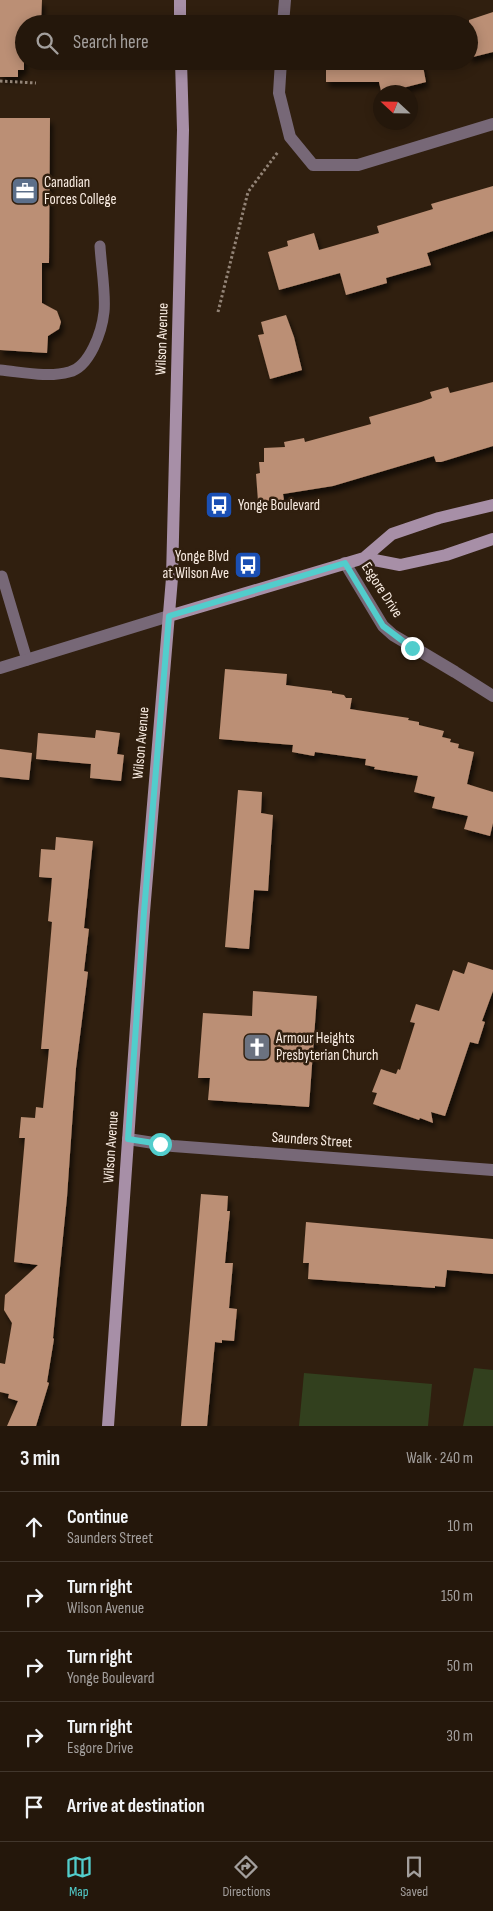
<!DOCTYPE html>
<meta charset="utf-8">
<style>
:root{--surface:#24170b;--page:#302419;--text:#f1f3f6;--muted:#a39f9d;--line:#41362c;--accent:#52cdcc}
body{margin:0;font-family:"Sofia Sans Condensed",sans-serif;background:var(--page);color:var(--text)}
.compass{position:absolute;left:373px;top:85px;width:45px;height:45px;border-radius:50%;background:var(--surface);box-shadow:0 2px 12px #0003;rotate:292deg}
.stop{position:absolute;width:15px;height:15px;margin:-11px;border:4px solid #52cdcc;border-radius:50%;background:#fff}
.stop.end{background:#52cdcc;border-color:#fff;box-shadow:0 1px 5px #0008}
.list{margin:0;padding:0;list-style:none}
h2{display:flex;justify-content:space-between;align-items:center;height:65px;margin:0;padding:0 20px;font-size:21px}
h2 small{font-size:16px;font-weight:400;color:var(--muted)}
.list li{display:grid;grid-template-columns:32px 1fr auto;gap:15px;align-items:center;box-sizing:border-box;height:70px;padding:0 20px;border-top:1px solid var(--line)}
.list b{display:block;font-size:19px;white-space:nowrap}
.list p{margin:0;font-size:16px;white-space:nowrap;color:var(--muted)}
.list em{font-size:16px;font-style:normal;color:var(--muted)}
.icon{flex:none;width:28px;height:28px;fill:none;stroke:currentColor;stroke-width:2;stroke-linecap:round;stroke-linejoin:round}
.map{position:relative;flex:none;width:493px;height:1426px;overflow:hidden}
.search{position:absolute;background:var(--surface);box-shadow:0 2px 12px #0003;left:15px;right:15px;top:15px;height:55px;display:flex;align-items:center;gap:12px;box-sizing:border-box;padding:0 18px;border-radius:28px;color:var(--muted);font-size:19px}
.sheet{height:415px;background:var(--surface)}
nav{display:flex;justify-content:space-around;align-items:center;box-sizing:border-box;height:70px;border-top:1px solid var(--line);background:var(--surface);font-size:14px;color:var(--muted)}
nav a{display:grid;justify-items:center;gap:2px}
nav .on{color:var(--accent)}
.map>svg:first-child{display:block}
.green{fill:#32401e}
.building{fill:#bb8f74;filter:url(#shadow)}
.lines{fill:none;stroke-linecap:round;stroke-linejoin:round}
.path{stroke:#938477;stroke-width:3;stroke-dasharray:2.5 2.5;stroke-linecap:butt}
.lane{stroke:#776877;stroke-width:11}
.street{stroke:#776877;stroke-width:12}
.secondary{stroke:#a78fa7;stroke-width:12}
.route{stroke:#52cdcc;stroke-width:6}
.labels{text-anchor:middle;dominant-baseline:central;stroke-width:5;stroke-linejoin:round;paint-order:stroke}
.poi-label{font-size:15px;fill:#faede3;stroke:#301f0f;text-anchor:start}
.street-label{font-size:15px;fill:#faede3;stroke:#301f0f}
</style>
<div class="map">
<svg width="493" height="1426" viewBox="0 0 493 1426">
<defs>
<filter id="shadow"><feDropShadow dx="3" dy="5.5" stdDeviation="2.5" flood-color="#0009"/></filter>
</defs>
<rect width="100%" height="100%" fill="#301f0f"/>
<!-- green -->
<path class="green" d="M474 1368 493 1370V1426H463Z
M304 1373 432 1384 428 1426H299Z"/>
<!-- building -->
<path class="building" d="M0 0H42L41 24H24V70H18V77H0Z
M493 12V52L469 58V20Z
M326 61H422L426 82 387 92 386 90 381 91 379 82H326Z
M0 118H50L49 263H42V303L57 311 61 322 59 329 48 336 47 353 0 350Z
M493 186V231L427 253 431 265 386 278 387 283 346 295 340 273 279 290 268 252 288 246 287 241 314 233 319 250 379 233 377 226 433 209 431 204Z
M286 315 294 337 302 370 270 379 258 335 264 334 261 322Z
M493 382V446L441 462H436L434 456 333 486 283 494 284 500 258 501 256 474 260 473 259 462H264V448L285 447 284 442 304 438 305 442 371 424 369 417 421 402 432 398 430 392 448 387 450 393Z
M225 669 287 674 286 685 332 691V693L344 695 346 698H352L350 709 409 718 408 720 419 722V725L444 731 442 737 451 739 450 742 459 744 458 748 474 752 467 784 493 792V823L490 836 464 829 468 816 432 808 435 797 414 792 418 776 374 769 375 767 365 765 366 759 315 752 314 756 292 752 293 745 219 739Z
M96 730 120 733 117 754 124 755 121 781 90 778 91 764 36 759 38 733 95 738Z
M0 749 32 753 29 780 0 777Z
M238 790 262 792 261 813 273 815 268 891 254 890 249 949 225 947Z
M56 837 93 841 84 928 89 929 84 971 88 972 76 1068 67 1197 53 1338 54 1339 47 1382 49 1383 36 1426H7L18 1401 8 1398 9 1394 0 1392V1363L5 1364 12 1323 4 1310 5 1295 38 1265 14 1262 25 1138H19L21 1117 35 1118 36 1107 43 1108 49 1049H41L52 922 48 921 52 878 39 877 41 849 55 850Z
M468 962 493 970V991L482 1021 485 1022 478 1044 470 1042 445 1116 431 1112 433 1123 420 1118 419 1120 373 1104 377 1093 372 1092 381 1069 396 1074 398 1069 400 1070 415 1023 410 1022 416 1004 439 1011 453 970 464 974Z
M253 991 317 996 309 1107 208 1100 210 1078H198L203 1013 252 1016Z
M201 1194 228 1196 227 1211H230L225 1263H233L229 1308 237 1309 234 1341 222 1340V1343L215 1342 207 1426H181Z
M306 1222 493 1239V1274L447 1270 445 1287 435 1286V1288L308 1279 309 1263H303Z"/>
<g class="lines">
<!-- path -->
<path class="path" d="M0 81 36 83
M218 312 248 192 278 152"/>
<!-- lane -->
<path class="lane" d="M0 370C22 372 48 378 69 372 90 367 102 331 104 312 106 294 101 265 100 246
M2 576 27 660"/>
<!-- street -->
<path class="street" d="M283 24 285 0
M281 61 279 93 290 137 313 165H358L493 124
M345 563 383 626 393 635 455 672 493 696
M0 668 169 616
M128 1139 173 1146 493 1170"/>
<!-- secondary -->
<path class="secondary" d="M180 0V24
M364 558 400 565 446 555 493 539
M169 616 364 558 392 534 439 518 493 505
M108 1426 144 912 172 578 183 130 181 61"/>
</g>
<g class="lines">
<!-- route -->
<path class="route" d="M160 1144 128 1139 144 912 169 616 345 563 383 626 412 648"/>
</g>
<!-- icons -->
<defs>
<g id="office-square" transform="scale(1.4375)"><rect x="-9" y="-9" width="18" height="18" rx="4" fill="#5c6f8a" stroke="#301f0f"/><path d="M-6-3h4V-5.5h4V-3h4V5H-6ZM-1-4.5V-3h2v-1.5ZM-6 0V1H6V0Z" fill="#fff"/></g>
<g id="bus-square" transform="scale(1.4375)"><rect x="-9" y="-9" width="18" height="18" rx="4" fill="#1a4fb4" stroke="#301f0f"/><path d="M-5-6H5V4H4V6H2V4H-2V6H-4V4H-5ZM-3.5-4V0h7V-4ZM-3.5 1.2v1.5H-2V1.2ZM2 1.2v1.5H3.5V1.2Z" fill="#fff"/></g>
<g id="church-square" transform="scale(1.4375)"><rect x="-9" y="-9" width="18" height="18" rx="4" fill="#6b7280" stroke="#301f0f"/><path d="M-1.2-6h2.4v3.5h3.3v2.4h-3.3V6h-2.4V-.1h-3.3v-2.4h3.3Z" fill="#fff"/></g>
</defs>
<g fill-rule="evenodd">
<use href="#office-square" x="25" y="191"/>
<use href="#bus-square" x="219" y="505"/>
<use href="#bus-square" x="248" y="565"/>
<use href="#church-square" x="257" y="1047"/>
</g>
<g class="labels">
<!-- poi labels -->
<g class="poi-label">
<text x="44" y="182">Canadian<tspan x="44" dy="17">Forces College</tspan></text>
<text x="238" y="505">Yonge Boulevard</text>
<text x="229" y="556" text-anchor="end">Yonge Blvd<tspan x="229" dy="17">at Wilson Ave</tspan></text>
<text x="276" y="1038">Armour Heights<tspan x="276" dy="17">Presbyterian Church</tspan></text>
</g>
<!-- street labels -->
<g class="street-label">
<text transform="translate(162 339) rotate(-88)">Wilson Avenue</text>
<text transform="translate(382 590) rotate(57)">Esgore Drive</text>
<text transform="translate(141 743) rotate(-85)">Wilson Avenue</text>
<text transform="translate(312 1140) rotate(4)">Saunders Street</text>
<text transform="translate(111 1147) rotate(-86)">Wilson Avenue</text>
</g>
</g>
</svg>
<svg class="compass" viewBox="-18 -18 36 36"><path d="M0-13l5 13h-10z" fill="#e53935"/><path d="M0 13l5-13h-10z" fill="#a39f9d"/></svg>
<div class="stop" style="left:160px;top:1144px"></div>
<div class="stop end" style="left:412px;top:648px"></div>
<div class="search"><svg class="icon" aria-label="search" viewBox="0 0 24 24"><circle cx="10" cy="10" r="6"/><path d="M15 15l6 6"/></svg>Search here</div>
</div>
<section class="sheet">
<h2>3 min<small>Walk · 240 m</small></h2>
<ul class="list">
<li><svg class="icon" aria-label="ahead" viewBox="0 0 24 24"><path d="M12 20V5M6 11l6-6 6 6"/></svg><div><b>Continue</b><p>Saunders Street</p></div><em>10 m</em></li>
<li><svg class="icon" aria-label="right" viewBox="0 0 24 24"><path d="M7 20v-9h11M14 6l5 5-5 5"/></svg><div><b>Turn right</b><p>Wilson Avenue</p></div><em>150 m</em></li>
<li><svg class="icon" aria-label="right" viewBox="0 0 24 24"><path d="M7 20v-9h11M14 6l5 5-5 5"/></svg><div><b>Turn right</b><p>Yonge Boulevard</p></div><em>50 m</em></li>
<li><svg class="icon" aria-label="right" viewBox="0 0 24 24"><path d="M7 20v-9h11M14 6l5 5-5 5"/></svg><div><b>Turn right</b><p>Esgore Drive</p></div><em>30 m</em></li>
<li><svg class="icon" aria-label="arrive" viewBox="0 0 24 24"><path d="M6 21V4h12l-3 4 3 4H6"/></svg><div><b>Arrive at destination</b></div></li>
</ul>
</section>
<nav>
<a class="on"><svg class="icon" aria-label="map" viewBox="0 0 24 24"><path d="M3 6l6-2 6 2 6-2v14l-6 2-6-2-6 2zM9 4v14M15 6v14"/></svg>Map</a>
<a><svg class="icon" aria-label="directions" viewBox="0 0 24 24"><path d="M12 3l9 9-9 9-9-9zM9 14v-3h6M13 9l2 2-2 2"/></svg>Directions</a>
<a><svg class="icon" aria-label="saved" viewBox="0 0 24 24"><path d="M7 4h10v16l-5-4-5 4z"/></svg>Saved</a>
</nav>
